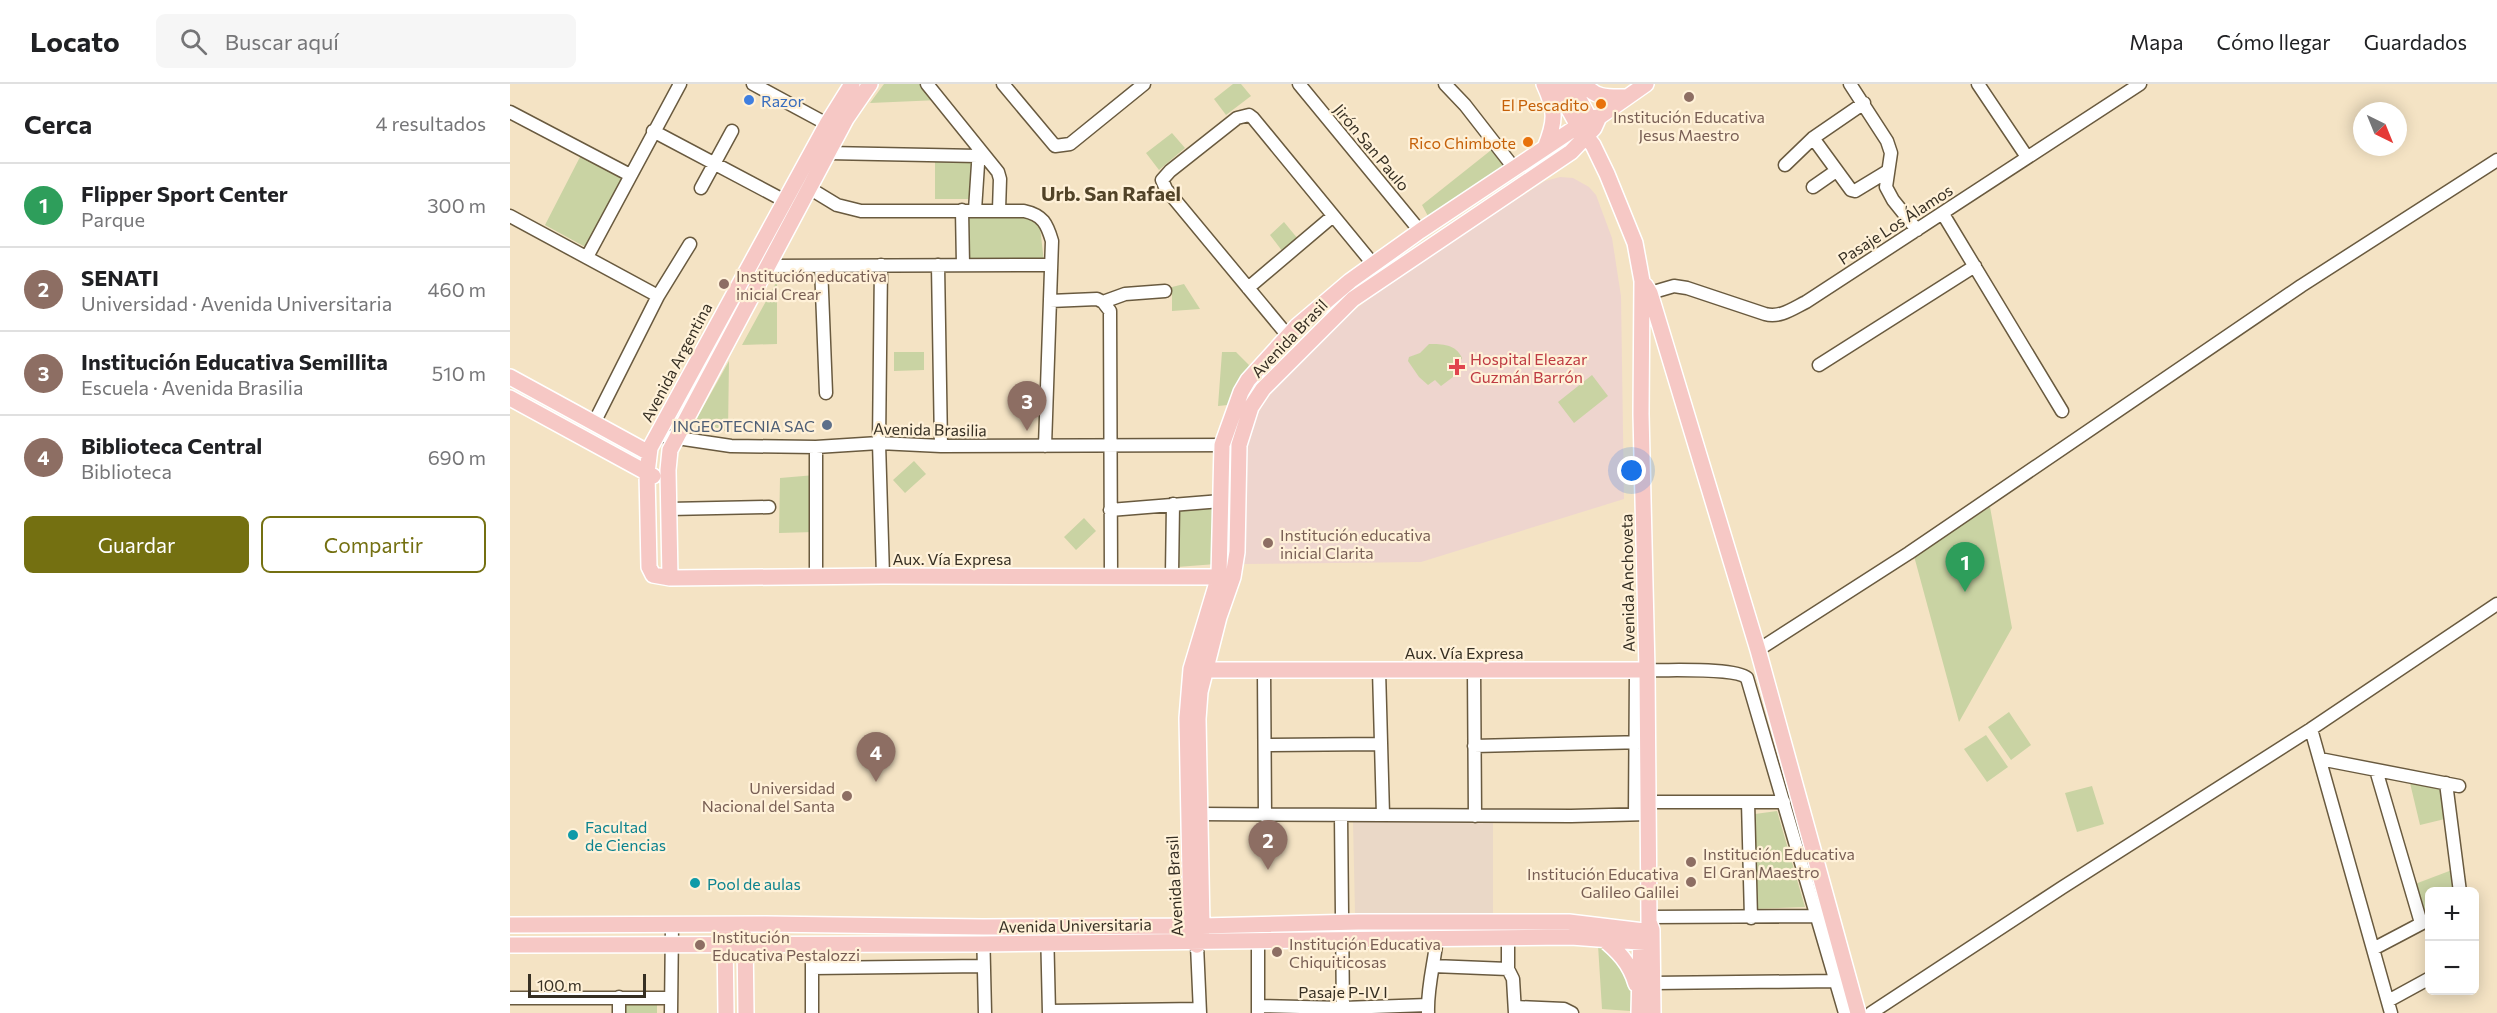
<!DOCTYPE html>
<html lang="es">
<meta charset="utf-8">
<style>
:root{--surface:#fff;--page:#f6f6f6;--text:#202124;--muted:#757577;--line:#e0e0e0;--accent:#747011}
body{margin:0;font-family:Commissioner,sans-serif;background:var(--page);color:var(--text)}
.controls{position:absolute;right:18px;bottom:18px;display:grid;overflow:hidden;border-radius:9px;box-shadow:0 3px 15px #0003}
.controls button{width:54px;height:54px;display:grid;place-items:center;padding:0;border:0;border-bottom:2px solid var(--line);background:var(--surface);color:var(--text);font:30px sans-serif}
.compass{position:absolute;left:1843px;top:18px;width:54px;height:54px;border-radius:50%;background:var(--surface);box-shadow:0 3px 15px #0003;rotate:137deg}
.scale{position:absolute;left:18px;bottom:15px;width:118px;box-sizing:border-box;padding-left:6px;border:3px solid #362f23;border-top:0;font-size:16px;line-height:21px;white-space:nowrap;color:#362f23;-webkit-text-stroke:4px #fff1d8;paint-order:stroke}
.you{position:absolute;left:1122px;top:387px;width:21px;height:21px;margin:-15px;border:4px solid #fff;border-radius:50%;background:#1a73e8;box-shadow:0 0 0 9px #1a73e833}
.badge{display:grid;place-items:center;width:39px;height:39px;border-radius:50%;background:var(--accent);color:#fff;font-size:20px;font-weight:700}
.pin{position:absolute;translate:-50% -50px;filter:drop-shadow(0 2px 3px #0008)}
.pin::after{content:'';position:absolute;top:32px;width:21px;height:18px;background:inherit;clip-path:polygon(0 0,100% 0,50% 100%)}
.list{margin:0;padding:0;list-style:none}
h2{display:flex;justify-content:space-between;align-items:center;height:78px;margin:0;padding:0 24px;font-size:26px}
h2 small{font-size:20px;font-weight:400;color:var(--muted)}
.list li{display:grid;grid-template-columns:39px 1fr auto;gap:18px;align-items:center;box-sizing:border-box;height:84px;padding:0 24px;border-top:2px solid var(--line)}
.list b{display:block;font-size:22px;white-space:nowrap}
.list p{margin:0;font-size:20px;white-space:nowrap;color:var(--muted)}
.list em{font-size:20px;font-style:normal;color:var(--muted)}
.actions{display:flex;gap:12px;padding:18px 24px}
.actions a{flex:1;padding:14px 0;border:2px solid var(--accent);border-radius:9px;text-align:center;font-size:21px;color:var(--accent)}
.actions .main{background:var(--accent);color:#fff}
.icon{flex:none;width:33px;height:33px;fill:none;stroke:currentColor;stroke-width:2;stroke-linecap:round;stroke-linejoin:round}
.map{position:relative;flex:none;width:1987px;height:929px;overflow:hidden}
header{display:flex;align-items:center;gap:36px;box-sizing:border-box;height:84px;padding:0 30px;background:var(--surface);border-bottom:2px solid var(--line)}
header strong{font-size:28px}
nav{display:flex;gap:33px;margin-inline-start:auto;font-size:21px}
.search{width:420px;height:54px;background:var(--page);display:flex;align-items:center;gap:15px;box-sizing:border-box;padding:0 21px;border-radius:9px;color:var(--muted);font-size:22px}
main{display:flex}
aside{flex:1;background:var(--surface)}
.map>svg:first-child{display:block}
.industrial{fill:#ead8c7}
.medical{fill:#eed5ce}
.green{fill:#c9d3a3}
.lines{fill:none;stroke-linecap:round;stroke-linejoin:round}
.minor-casing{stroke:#695a3f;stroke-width:15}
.major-casing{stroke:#fff;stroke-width:18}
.minor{stroke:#fff;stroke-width:12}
.major{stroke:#f6c8c5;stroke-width:15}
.education-dot{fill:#8d6e63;stroke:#fff1d8;stroke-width:2}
.shop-dot{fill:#3f7fe0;stroke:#fff1d8;stroke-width:2}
.food-dot{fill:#e8710a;stroke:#fff1d8;stroke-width:2}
.health-dot{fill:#e0444e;stroke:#fff1d8;stroke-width:2}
.service-dot{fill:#5c6f8a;stroke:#fff1d8;stroke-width:2}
.culture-dot{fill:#0f9aa8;stroke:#fff1d8;stroke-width:2}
.labels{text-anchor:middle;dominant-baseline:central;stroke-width:4.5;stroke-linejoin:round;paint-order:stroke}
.shop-label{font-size:16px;fill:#366cbe;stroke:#fff1d8;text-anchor:start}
.food-label{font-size:16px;fill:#c56008;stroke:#fff1d8;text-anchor:end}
.education-label{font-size:16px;fill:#785e54;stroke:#fff1d8;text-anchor:start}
.street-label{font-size:16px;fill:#362f23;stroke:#fff1d8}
.health-label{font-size:16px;fill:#be3a42;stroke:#fff1d8;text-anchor:start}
.service-label{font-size:16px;fill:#4e5e75;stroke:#fff1d8;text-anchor:end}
.culture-label{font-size:16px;fill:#0d838f;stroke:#fff1d8;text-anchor:start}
.quarter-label{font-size:20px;font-weight:bold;fill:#514328;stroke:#fff1d8}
</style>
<header>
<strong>Locato</strong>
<div class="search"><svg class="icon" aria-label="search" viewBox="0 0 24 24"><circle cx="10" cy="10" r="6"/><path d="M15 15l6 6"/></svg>Buscar aquí</div>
<nav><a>Mapa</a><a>Cómo llegar</a><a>Guardados</a></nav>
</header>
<main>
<aside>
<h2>Cerca<small>4 resultados</small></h2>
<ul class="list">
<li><span class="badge" style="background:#2e9e5b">1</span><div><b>Flipper Sport Center</b><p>Parque</p></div><em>300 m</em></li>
<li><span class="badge" style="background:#8d6e63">2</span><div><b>SENATI</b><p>Universidad · Avenida Universitaria</p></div><em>460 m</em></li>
<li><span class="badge" style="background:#8d6e63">3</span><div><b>Institución Educativa Semillita</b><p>Escuela · Avenida Brasilia</p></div><em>510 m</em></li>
<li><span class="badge" style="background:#8d6e63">4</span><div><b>Biblioteca Central</b><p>Biblioteca</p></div><em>690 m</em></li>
</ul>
<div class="actions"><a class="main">Guardar</a><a>Compartir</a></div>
</aside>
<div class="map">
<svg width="1987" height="929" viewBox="0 0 1987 929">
<rect width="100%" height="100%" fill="#f4e3c4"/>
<!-- industrial -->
<path class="industrial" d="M843 737H983V832L845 829Z"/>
<!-- medical -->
<path class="medical" d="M1050 93 1063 94 1079 103 1086 111 1102 154 1111 212 1114 415 911 478 734 480V376L741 343 752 322 771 296 836 233 881 197 1035 97Z"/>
<!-- green -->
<path class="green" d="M374 0H414L429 16 360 19Z
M723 0H731L741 12 716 31 704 15Z
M662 49 675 64 649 86 636 69Z
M985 63 997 80 919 134 912 121Z
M425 69 464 71 461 115H425Z
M71 71 115 95 79 165 35 141Z
M457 131 520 134 530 143 534 178H455Z
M774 138 788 155 773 168 760 151Z
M267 197V260L232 261Z
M674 200 690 225 662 227V203Z
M919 260C932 260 946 260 952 274L950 278 953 283 951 287 931 302 925 296 918 301 909 293 898 277 899 273 910 269Z
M384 268H414V286L384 287Z
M712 268H726L739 281 718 321 708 322Z
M219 277 218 348 186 336Z
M1082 291 1098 312 1064 339 1048 318Z
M404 377 416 390 395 409 383 396Z
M305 391 304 448 269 449 270 394Z
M708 420 706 480 667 483 666 422Z
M1480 423 1502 544 1449 638 1404 472Z
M574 434 586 447 566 466 554 453Z
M1499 628 1521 661 1501 676 1478 643Z
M1476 651 1498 683 1477 698 1454 665Z
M1900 699 1932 704 1939 734 1910 741Z
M1582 702 1594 740 1567 748 1555 709Z
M1267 727 1295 823 1245 825V730Z
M1942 786 1945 807 1920 808 1919 828 1914 831 1905 800Z
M1088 861C1116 886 1123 887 1120 927L1092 925Z
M114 920H147V929H114Z"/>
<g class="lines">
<!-- minor casing -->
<g class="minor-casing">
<path id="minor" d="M243 0 317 40
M417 0 488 88 490 95 489 126
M493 0 545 62 560 60 634 0
M789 0 910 147
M935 0 955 21 1004 84
M1340 0 1377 57 1381 69 1376 103 1383 116 1407 146
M1468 0 1517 73
M0 28 120 91
M143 47 275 117
M1303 54 1341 106 1345 107 1378 87
M318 69 468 72
M1275 81 1303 54 1354 19
M1303 103 1326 87
M191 104 222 47
M299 104 327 121 351 127H514C533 131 537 140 542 157L535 362
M452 126 453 181
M465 126 469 65
M1433 130 1552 327
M0 132 148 212
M77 173 170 0
M371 181 369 359 373 492
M428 181 431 362
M257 182 541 181
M311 182 316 309
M738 204 823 132
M1140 209 1164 202 1177 204 1255 230C1270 234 1282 225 1296 218L1630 0
M540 217 587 215 593 218 600 227 601 492
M593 218 615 210 655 207
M778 252 656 105 652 96 660 87 727 34 739 31 743 34 863 180
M1309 281 1465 182
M84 339 148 212 180 160
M147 351 221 362 306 363 369 359 431 362 721 361
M159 425 259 423
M600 426 711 417
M662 491 663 420
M306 493V363
M1248 566 1399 469 1791 202 1987 76
M964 585 965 732
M1137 586C1157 587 1225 583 1237 594L1335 929
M754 587 755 732
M1801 645 1881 929
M755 661 871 660
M964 662 1137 658
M1810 675 1949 702
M1866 686 1911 839
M1936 699 1950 808
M1139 718H1274
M1238 718 1241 834
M689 730 873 731 869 586
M1125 730 1126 586
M873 731 1061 732 1139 730
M831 732 833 929
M1140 833 1305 832
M473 843 475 929
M537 843 539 929
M998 853V885L1003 895 1005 929
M302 860V929
M687 861 690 929
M1863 865 1920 835
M923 882 998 885
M302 884 474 882
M1143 899 1326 897
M109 913V929
M0 914H161
M1878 917 1920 894
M748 922 833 924 918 921
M1005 923 1054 925 1062 929
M539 927 689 925
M748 928V857
M918 928C917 897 928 868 928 837
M161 929 162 841
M1361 929 1553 803 1801 645 1987 520"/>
</g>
<!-- major casing -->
<g class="major-casing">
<path id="major" d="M342 0 317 40 140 364 137 389 139 483 143 491 160 494 373 492 717 493
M1034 0C1046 26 1046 37 1035 64
M1045 0 1068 42 1083 61 1097 90 1125 159 1132 197 1131 330 1137 586 1139 838 1142 846 1143 929
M1061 0 1084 43
M1075 0C1085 15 1100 13 1117 13
M1089 33 1080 34 910 147 840 197 787 242 738 296 731 308 712 361 709 492 681 585 677 634 681 842 682 858 687 861 691 858 692 842 688 635 690 608 709 533 723 493 727 468 729 361 741 323 753 305 843 215 1061 68 1084 44 1089 33 1136 0
M1135 201 1140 209 1248 566 1348 929
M0 293 139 369
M0 314 143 392
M160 494 158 386 160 366 336 35 360 0
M687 586H1137
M0 841 256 840 473 843 692 842 848 838H1059L1142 848
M215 853 216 929
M235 853 236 929
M1091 853C1108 867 1120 879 1126 900
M0 861 473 860 1061 853 1142 859
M1129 929 1131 851"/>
</g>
<!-- minor -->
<use href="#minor" class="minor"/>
<!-- major -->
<use href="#major" class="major"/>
</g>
<!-- markers -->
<g class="education-dot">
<circle cx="1179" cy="13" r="6"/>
<circle cx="214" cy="200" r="6"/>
<circle cx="758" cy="459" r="6"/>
<circle cx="337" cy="712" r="6"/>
<circle cx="1181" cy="778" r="6"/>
<circle cx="1181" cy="798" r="6"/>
<circle cx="190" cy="861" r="6"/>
<circle cx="767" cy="868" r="6"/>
</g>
<circle class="shop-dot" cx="239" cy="16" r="6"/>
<g class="food-dot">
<circle cx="1091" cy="20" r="6"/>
<circle cx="1018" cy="58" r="6"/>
</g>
<path class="health-dot" d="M944 274h6v6h6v6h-6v6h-6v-6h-6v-6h6z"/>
<circle class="service-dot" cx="317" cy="341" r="6"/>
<g class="culture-dot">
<circle cx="63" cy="751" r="6"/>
<circle cx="185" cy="799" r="6"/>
</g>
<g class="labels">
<!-- shop labels -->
<g class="shop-label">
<text x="251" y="16">Razor</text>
</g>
<!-- food labels -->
<g class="food-label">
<text x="1079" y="20">El Pescadito</text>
<text x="1006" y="58">Rico Chimbote</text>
</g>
<!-- education labels -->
<g class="education-label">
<text x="1179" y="32" text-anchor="middle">Institución Educativa<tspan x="1179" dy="18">Jesus Maestro</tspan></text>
<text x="226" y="191">Institución educativa<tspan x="226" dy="18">inicial Crear</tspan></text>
<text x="770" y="450">Institución educativa<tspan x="770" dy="18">inicial Clarita</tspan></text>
<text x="325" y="703" text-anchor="end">Universidad<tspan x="325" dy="18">Nacional del Santa</tspan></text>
<text x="1193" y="769">Institución Educativa<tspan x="1193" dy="18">El Gran Maestro</tspan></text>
<text x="1169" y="789" text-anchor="end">Institución Educativa<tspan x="1169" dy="18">Galileo Galilei</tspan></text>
<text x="202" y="852">Institución<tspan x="202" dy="18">Educativa Pestalozzi</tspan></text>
<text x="779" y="859">Institución Educativa<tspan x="779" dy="18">Chiquiticosas</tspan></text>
</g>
<!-- street labels -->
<g class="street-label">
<text transform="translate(862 63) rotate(50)">Jirón San Paulo</text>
<text transform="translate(1385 140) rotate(-33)">Pasaje Los Álamos</text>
<text transform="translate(779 254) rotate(-46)">Avenida Brasil</text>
<text transform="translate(166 278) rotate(-62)">Avenida Argentina</text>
<text transform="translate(420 345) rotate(1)">Avenida Brasilia</text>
<text x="442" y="474">Aux. Vía Expresa</text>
<text transform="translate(1117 499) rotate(-91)">Avenida Anchoveta</text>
<text x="954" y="568">Aux. Vía Expresa</text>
<text transform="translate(664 802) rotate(-93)">Avenida Brasil</text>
<text transform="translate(565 841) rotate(-1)">Avenida Universitaria</text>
<text x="833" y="907">Pasaje P-IV I</text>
</g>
<!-- health labels -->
<g class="health-label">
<text x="960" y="274">Hospital Eleazar<tspan x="960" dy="18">Guzmán Barrón</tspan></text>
</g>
<!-- service labels -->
<g class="service-label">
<text x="305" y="341">INGEOTECNIA SAC</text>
</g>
<!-- culture labels -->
<g class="culture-label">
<text x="75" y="742">Facultad<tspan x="75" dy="18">de Ciencias</tspan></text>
<text x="197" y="799">Pool de aulas</text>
</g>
<!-- quarter labels -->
<g class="quarter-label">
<text x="601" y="109">Urb. San Rafael</text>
</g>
</g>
</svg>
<div class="controls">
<button>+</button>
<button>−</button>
</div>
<svg class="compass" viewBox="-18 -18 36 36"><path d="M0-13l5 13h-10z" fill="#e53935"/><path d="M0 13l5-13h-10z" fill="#757577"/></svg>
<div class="scale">100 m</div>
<div class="you"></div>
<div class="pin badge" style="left:1455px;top:508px;background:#2e9e5b">1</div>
<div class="pin badge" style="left:758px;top:786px;background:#8d6e63">2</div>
<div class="pin badge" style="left:517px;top:347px;background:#8d6e63">3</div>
<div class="pin badge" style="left:366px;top:698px;background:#8d6e63">4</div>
</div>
</main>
